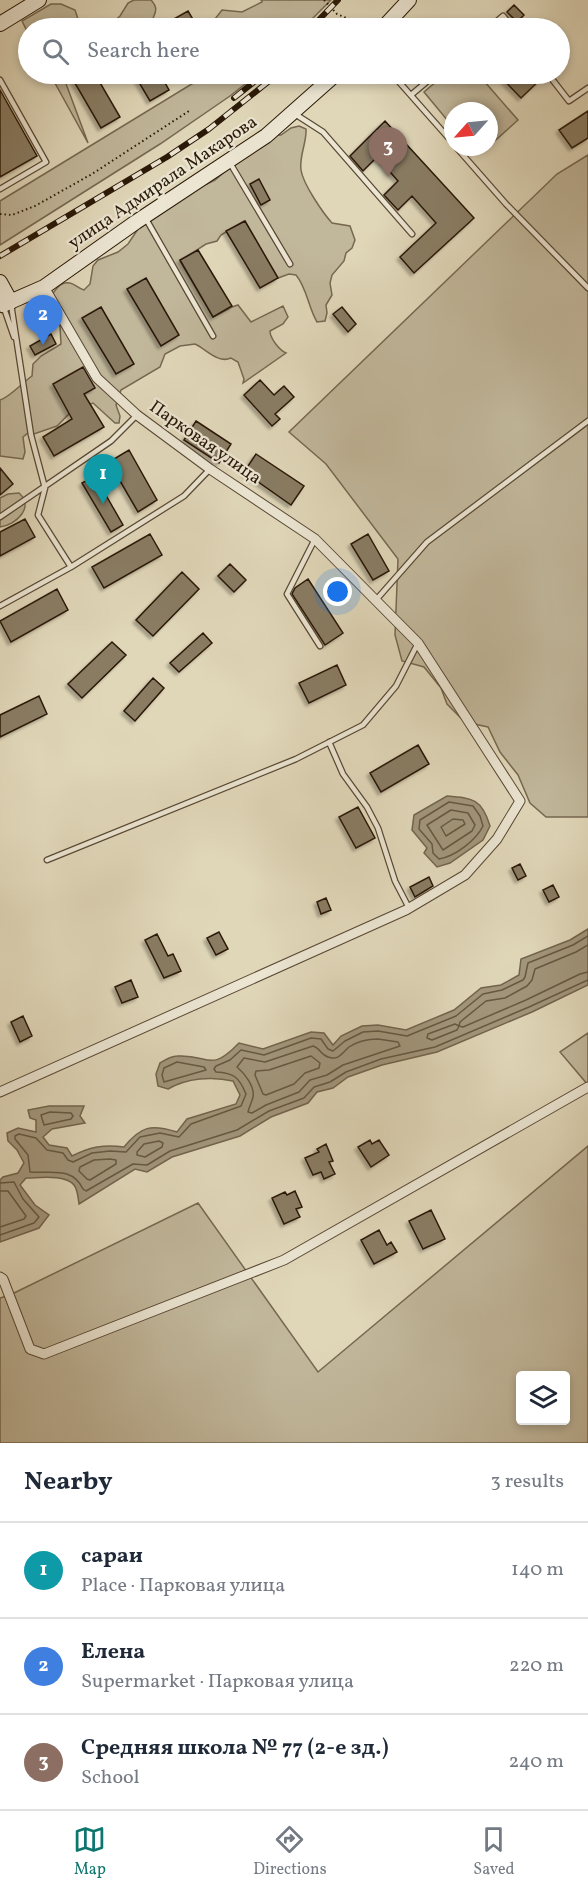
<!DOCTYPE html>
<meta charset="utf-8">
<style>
:root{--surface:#fff;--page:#f2f2f3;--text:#1f2937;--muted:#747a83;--line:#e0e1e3;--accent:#0f766e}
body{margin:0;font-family:Vollkorn,serif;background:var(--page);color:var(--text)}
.controls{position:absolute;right:18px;bottom:18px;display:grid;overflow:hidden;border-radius:6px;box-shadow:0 3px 9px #0003}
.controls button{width:54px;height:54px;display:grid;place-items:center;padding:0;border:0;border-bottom:2px solid var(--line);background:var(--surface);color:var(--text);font:30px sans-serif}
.compass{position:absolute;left:444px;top:102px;width:54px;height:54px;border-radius:50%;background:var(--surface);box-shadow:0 3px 9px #0003;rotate:243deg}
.you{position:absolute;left:338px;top:592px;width:21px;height:21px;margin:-15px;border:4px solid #fff;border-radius:50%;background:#1a73e8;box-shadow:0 0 0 9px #1a73e833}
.badge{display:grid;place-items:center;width:39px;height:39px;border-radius:50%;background:var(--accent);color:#fff;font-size:20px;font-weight:700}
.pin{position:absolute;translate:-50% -50px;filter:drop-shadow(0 2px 3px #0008)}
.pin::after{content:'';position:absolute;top:32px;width:21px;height:18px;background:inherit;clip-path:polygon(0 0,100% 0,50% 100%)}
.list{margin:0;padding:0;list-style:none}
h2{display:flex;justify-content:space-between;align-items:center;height:78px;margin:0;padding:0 24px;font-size:26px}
h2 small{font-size:20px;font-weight:400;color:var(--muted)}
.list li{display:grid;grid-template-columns:39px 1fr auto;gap:18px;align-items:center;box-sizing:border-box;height:96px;padding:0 24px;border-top:2px solid var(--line)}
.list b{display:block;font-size:22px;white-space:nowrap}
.list p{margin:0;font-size:20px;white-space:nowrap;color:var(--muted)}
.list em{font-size:20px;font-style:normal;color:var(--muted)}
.icon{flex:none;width:33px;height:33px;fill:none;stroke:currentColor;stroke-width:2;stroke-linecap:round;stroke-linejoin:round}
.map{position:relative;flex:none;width:588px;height:1443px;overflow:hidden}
.search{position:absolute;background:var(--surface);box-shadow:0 3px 9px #0003;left:18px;right:18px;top:18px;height:66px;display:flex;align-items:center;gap:15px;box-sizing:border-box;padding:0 21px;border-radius:33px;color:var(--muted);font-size:22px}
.sheet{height:366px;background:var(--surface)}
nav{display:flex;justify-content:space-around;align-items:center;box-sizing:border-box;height:84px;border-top:2px solid var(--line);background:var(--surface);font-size:16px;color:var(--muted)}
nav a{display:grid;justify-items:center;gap:3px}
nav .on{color:var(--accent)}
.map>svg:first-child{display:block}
.green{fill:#c1b79b;stroke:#766851;stroke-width:1.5;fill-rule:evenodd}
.water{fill:#a2967c;stroke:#72644d;stroke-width:1.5}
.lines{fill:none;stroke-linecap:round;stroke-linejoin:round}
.shore{stroke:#665842;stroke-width:1.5}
.building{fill:#897c64;stroke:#2a1907;stroke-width:1.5;filter:url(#shadow)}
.lane-casing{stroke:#584834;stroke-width:7}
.street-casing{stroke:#584834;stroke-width:11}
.secondary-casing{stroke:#2a1907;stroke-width:16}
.path{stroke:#2a1907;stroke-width:2;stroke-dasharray:1.5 3;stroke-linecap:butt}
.lane{stroke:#ebe5d2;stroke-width:4.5}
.street{stroke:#ebe5d2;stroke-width:9}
.secondary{stroke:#ebe5d2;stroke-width:14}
.rail-casing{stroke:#2a1907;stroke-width:6}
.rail{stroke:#ebe5d2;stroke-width:4;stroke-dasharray:11;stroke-linecap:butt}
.labels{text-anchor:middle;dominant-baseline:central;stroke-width:4.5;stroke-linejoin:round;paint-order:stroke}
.street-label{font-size:18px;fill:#2a1907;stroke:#ebe5d2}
</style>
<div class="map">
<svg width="588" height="1443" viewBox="0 0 588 1443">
<defs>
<filter id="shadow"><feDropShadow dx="-3" dy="3" stdDeviation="1.5" flood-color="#0004"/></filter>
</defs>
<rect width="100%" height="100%" fill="#e0d7b9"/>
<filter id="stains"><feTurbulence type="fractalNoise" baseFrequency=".00333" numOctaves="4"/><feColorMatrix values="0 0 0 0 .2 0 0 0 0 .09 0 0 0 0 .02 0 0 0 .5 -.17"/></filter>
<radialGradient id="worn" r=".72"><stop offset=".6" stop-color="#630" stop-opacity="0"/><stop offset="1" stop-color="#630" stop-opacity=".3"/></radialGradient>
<!-- green -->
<path class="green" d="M134 0H151C160 10 154 13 151 24L153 28H107L120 16 128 3Z
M261 0H331L303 28H208L222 10 242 12 262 2Z
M51 4H61L75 10 81 28H28V33L22 21Z
M50 74H66L65 81 88 143Z
M208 74H258L230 96 160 144 0 245V201Z
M445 74H478L518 120 489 146V111H453V127L424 92Z
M299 126 306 129C307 142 299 156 301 170 303 184 323 213 332 223L350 226 355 240 352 248 346 253 344 261 332 275 330 283 332 295 326 305 327 313 325 321 317 322C308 307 307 288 296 275L289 274 278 278 244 221 221 235 217 241 206 244 180 261 213 317 232 307 238 305 251 322 283 306 288 317 283 324 270 331C270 338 279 350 286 353L243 383 244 379 238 362 231 358C218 364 206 349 195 344L180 346 165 354 160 367 121 390 116 405 120 416 119 423H115L93 403 71 412 57 426 31 435 28 433 23 437 25 452 23 459 0 456V400C10 397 22 383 32 376L33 364 41 356 61 344 60 327 48 303C51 296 58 280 70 283 75 284 78 288 84 290L90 284 93 266 98 260 118 252 128 244 140 226 195 185 207 184 215 180 239 159 273 135H281L291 128Z
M588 155V817H546L530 803 518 775 500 752 488 727 465 722 447 704 441 688 424 667 402 661 395 635 398 559 326 464 289 432 557 174Z
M19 493C35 507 16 525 0 527V498L8 494Z
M588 1033V1085L560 1052Z
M588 1146V1443H0V1298L10 1295 198 1203 318 1372ZM520 1376H566V1420H520Z"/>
<!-- water -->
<path class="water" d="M447 796C473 798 482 799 490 826L483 840 450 863 437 867 424 853 427 848 412 830 414 815Z
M588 929V985L532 1012 437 1052 382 1065 348 1077 333 1088 317 1092 308 1103 271 1117 240 1136 172 1157 147 1172 135 1169 79 1204C78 1198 78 1190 74 1185 65 1174 39 1178 26 1178L20 1185 35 1205 49 1215 39 1228 0 1242V1180L3 1177 18 1173 24 1163 17 1150 8 1141 7 1133 18 1128 36 1132V1120L30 1118 28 1110 49 1106H84L80 1116 85 1123 52 1129 43 1137 49 1145 67 1148 72 1156C90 1147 104 1144 124 1147 141 1126 151 1124 177 1132L187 1119 236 1104 240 1095 233 1081C212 1076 187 1078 168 1089L158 1086 156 1074 160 1063C165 1060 171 1056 177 1056 210 1054 209 1074 239 1043L263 1049 311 1032 324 1033 333 1045 341 1036 362 1026 378 1025 406 1030 454 1010 481 988 501 985 519 975 521 959 570 940Z"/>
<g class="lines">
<!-- shore -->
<path class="shore" d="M449 802 473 806 480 816 483 826C476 840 456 856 439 859L433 853 432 844 419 829 420 820Z
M451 810 468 813 475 825 472 831 443 850 427 825Z
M453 819 463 820 465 824 446 836 441 827Z
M588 936 573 945 528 963 525 977 523 980 502 990 483 994 456 1016 407 1036 378 1031 363 1032 345 1041 333 1051 328 1049 321 1039 311 1038 264 1055 241 1050 230 1060 216 1066 214 1069 216 1072C234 1073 239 1077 246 1094L241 1106 191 1124 179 1137 160 1133 140 1137 126 1152 110 1151 92 1153 73 1162 68 1160 63 1153 47 1150 36 1138 19 1134 15 1136V1139L28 1155 30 1172C51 1174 72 1166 83 1189L86 1191 133 1164 147 1165 170 1151 237 1130 269 1111 304 1098 314 1087 330 1082 346 1072 381 1059 435 1047 529 1007 588 980
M588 945 576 952 535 969 532 980 527 986 505 998 486 1001 460 1022 459 1026 463 1027 526 1000 580 974 588 972
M455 1024 459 1026 457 1030 432 1040 427 1038 428 1034Z
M378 1039 398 1042 400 1046 343 1065 327 1075 310 1080 299 1092 266 1105 252 1113 248 1112C249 1107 252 1102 253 1097 255 1086 244 1073 237 1067L244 1058 265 1062 313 1046C320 1048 321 1055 328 1057 339 1061 342 1053 349 1047 358 1041 368 1039 378 1039Z
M311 1056 320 1063 319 1068 305 1073 294 1084 266 1095 263 1094 255 1075 256 1071 269 1070Z
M177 1062 204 1067 206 1070 164 1082 162 1075 164 1068Z
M50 1112 71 1113 73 1116 71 1119 44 1125 41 1115Z
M159 1141 163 1143 162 1147 145 1157 137 1155V1152L144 1144Z
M110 1159 116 1160V1164L90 1180 87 1179 79 1171 80 1167 94 1160Z
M0 1183 14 1182 23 1199 39 1217 34 1223 0 1235
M0 1191H8L26 1216 24 1219 0 1227"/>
</g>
<!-- building -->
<path class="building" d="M514 5 524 15 517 22 507 12Z
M188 11 198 28H158Z
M80 74H95L120 117 101 128 72 78Z
M134 74H160L169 90 150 101Z
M498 74H544V76L521 98Z
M0 90 37 156 0 177Z
M588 111V138L572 148 559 130Z
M385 121 474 218 414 273 400 257 436 223 412 196 398 210 384 195 398 181 377 157 363 171 350 156Z
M259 179 270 200 261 205 250 184Z
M245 221 278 278 260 288 226 231Z
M198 250 232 306 213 317 180 260Z
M146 278 179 335 161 346 127 289Z
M101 307 134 364 116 374 82 318Z
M342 307 356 324 348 332 333 314Z
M51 334 56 344 35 355 30 346Z
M83 367 95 388 84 394 104 427 54 456 43 437 72 419 53 384Z
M260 380 274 395 284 386 294 397 275 414 280 419 272 426 244 395Z
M196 421 231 444 219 463 184 440Z
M129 450 157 500 138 512 109 462Z
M256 454 304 486 291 505 244 472Z
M0 468 13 484 0 495Z
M95 476 123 525 111 532 82 483Z
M25 519 35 537 0 556V532Z
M150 534 162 555 104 588 92 567Z
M368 534 389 571 373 580 351 544Z
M230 564 246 580 234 592 218 576Z
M182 572 199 589 153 636 136 620Z
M308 579 343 633 325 645 292 594 295 588Z
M57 589 68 610 11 642 0 621Z
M203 633 212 643 179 672 170 663Z
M112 642 126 655 82 698 68 684Z
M337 665 346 685 309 703 299 683Z
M153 678 164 688 135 721 124 711Z
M39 696 47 714 0 737V715Z
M418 745 429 764 381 792 370 773Z
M358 807 375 838 356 848 339 817Z
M520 864 526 876 518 880 512 868Z
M429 877 433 886 415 897 410 887Z
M553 885 559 897 549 902 543 890Z
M326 898 331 910 321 914 317 902Z
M219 932 228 949 216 955 207 938Z
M157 934 168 956 173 954 181 971 164 978 145 940Z
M131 980 138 997 122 1003 115 987Z
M23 1016 32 1036 20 1042 11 1022Z
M370 1140 372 1144 379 1140 389 1155 371 1167 358 1147Z
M326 1144 333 1161 329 1162 335 1174 324 1179 321 1172 313 1175 305 1158 319 1152 317 1149Z
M295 1191 302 1207 296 1209 300 1217 284 1224 272 1198 285 1192 287 1195Z
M431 1210 445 1239 423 1249 409 1221Z
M379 1230 387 1245 391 1242 397 1252 374 1264 361 1240Z"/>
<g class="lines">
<!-- lane casing -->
<g class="lane-casing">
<path id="lane" d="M489 28 503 16 513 28
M392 74 453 143
M548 74 569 101 588 88
M0 80 46 162 0 189
M411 95 436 74
M295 114 323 132 412 234
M456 147 506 204 588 288
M230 163 290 264
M146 219 213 336
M11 304 31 435 45 488 38 515 71 567
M4 308 14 337
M0 517 111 441 137 415
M315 539 287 594 320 646
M376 600 427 542 588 421
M0 606 71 567 184 496 210 469
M329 742 343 774 367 807 378 828 395 881 409 908
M47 860 296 759 363 725 396 686 418 643"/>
</g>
<!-- street casing -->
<g class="street-casing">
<path id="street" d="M0 1092 406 910 465 875 497 839 520 801 418 643 315 539 210 469 137 415 97 378 44 287
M0 1277 3 1279 30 1349 44 1354 284 1260 588 1087"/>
</g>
<!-- secondary casing -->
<g class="secondary-casing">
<path id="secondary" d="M0 24 39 0
M383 28 409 0
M0 282 11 302
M0 301 3 305 44 287 136 222 266 136 336 74"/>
</g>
<!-- path -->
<path class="path" d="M324 0 337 14 368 27
M0 214 12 215 35 206 92 174 189 111"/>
<!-- lane -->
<use href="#lane" class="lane"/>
<!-- street -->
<use href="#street" class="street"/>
<!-- secondary -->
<use href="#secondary" class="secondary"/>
<!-- rail casing -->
<g class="rail-casing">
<path id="rail" d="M311 28 338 0
M234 98 264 74
M0 256 167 157 209 129 278 74"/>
</g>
<!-- rail -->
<use href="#rail" class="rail"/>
</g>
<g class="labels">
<!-- street labels -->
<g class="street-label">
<text transform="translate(163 183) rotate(-34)">улица Адмирала Макарова</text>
<text transform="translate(205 443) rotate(35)">Парковая улица</text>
</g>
</g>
<rect width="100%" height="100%" filter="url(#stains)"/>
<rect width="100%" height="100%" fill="url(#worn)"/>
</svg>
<div class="controls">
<button><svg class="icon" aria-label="layers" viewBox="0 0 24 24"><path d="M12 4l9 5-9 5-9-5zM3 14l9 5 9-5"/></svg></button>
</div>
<svg class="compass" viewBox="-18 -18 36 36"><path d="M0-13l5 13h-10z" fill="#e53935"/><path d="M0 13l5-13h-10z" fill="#747a83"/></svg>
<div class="you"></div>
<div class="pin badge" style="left:103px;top:504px;background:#0f9aa8">1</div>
<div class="pin badge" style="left:43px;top:345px;background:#3f7fe0">2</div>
<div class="pin badge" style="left:388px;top:177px;background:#8d6e63">3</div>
<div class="search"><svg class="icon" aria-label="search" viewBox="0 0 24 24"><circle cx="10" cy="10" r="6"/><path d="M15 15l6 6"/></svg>Search here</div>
</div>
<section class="sheet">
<h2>Nearby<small>3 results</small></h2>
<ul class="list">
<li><span class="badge" style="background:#0f9aa8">1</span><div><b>сараи</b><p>Place · Парковая улица</p></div><em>140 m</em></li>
<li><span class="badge" style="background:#3f7fe0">2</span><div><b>Елена</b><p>Supermarket · Парковая улица</p></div><em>220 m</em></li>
<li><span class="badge" style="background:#8d6e63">3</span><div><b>Средняя школа № 77 (2-е зд.)</b><p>School</p></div><em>240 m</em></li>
</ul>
</section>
<nav>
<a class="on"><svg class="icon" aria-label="map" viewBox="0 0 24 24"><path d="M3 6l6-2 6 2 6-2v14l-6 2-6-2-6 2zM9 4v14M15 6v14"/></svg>Map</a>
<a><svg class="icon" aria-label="directions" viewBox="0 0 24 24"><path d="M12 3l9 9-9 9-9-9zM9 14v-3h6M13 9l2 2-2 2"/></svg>Directions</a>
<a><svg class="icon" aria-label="saved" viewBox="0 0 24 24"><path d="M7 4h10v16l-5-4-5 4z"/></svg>Saved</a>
</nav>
